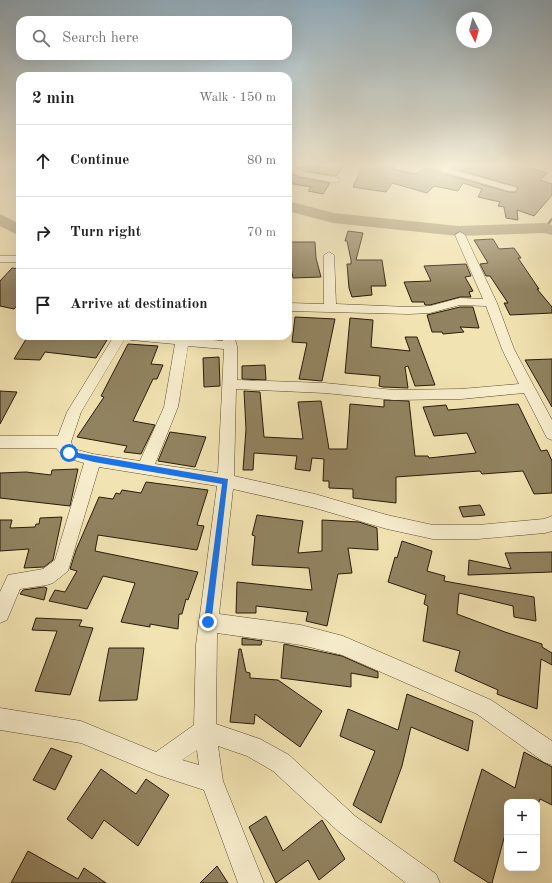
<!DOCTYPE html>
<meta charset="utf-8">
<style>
:root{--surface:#fff;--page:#f2f2f2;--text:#222;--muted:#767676;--line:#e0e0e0}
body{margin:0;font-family:"Old Standard TT",serif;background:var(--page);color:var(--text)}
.controls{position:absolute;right:12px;bottom:12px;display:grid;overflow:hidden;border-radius:8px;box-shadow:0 4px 16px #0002}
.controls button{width:36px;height:36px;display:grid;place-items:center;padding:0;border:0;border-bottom:1px solid var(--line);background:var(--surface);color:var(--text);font:20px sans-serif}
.compass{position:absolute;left:456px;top:12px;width:36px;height:36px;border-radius:50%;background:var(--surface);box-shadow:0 4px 16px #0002;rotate:174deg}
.stop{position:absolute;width:12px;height:12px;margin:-9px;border:3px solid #1a73e8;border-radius:50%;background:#fff}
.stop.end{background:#1a73e8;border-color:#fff;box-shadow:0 1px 4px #0008}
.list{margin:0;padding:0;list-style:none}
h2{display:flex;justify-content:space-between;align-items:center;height:52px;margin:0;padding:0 16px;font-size:17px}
h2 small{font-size:13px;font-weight:400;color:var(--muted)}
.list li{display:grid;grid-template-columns:26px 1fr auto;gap:12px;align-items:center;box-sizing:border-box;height:72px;padding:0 16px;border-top:1px solid var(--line)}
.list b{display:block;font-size:15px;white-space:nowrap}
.list em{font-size:13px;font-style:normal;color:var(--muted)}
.icon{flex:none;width:22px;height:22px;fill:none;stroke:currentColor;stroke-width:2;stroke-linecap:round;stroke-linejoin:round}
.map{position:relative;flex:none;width:552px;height:883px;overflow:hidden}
.search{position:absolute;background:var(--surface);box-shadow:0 4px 16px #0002;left:16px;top:16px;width:276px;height:44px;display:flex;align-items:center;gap:10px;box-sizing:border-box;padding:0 14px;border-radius:12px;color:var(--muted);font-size:15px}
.panel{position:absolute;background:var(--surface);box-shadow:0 4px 16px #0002;left:16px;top:72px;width:276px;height:268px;border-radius:12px}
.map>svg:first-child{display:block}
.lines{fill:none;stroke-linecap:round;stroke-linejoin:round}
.stream{stroke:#796a4b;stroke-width:2.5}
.river{fill:#ae9f78;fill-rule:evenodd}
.building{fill:#928360;stroke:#291b08}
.street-casing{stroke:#5b4d32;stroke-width:1}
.street{fill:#f7edcd;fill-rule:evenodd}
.route{fill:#1a73e8}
</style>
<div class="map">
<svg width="552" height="883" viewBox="0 0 552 883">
<rect width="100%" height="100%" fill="#f2e3b2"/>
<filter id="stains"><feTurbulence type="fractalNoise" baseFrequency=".005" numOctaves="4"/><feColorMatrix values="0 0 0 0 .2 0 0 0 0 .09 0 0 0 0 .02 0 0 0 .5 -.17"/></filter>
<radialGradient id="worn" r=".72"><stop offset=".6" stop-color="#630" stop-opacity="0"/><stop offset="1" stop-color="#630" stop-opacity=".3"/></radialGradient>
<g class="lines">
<!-- stream -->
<path class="stream" d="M545 228 552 219"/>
<!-- river -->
<path class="river" d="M288 201 334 213 458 226 545 223 552 225V235L544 233 458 236 333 223 288 211Z
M0 214 20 224V236L0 226Z"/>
</g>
<!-- building -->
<path class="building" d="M296 166H344L336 176 304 171Z
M377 166H396L393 169 416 174 424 168 509 192H516L518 188 515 186 451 168 452 166H522L548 173 540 180 552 184V195L534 216 517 210 518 220 506 218 504 207 498 206 500 202 478 197 482 189 463 183 458 191 434 186 427 193 392 183 386 192 353 187 362 167 374 170Z
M288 172 299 177 330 183 323 194 308 191 311 187 288 183Z
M348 231 363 233 356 260H382L386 286H371L372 295 352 297 349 288 347 264H351V260L347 241H345Z
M493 239 499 249 514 248 521 258H518L539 289H537L552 307V313L510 315 504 303H508L490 276H486L480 264 488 263 474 240Z
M288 242H315L316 258 321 277 293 278 290 262H288Z
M466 264 471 276 465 277 473 291 469 292 471 297H460L430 305H425L424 302H412L404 282 431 281 424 266Z
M12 268 20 269V302L14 309 0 306V281Z
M460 307H473L479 328 460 327 464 332 443 334 442 332H432L427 315Z
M295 317 335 319 322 381 299 379 307 343 292 342Z
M350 318 373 320 371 347 410 351 405 337H417L435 385 415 386 408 366 405 367 408 388 383 387 379 386 380 376 345 373Z
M28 336 61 337 74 336 107 340 96 358 45 352 40 360 14 359Z
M128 344 158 346 151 364 163 365 157 379H153L133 421 155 425 141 454 124 452 127 446 77 437 104 397 101 396Z
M219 357 220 386 204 387 203 358Z
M552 359V407L525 360Z
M265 365 266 380 242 379V366Z
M0 391 17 392 0 424Z
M244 391 260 392 264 437 303 439 298 402 321 401 329 449H347L350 404 384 407V400L409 401 415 456H428L429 458 476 453 467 433 434 436 423 407 446 405 448 410 518 404 541 451 547 450 552 461V493L534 494 523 471 482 474 480 471 396 477V503L353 498V489L329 488V481H323L324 459 312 458 310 471 295 469 297 456 254 453 253 470H243L246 429Z
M170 432 206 437 195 467 158 461Z
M78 469 70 506 0 498V473L26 472 51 475 52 470Z
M146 482 208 490 197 525 204 526 197 550 98 535 95 551 198 572 188 600 186 599 182 614H179L178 629 150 624V627L121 622 135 583 103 576 87 609 49 601 55 590 65 592 77 571 70 569 76 550 99 497 113 499 116 493 120 494 122 490 141 493Z
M480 505 485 515 463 517 459 507Z
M257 515 303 521 298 553 322 551V520L359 522 377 528 378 550 348 548 352 573 338 574 327 626 306 621 308 612 256 606V613H236L237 582 312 590 309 568 252 565 255 536 252 535Z
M62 517 53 560 44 567 24 568 29 549 0 551V520H12L10 528 35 527 36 524H39L40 518Z
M402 541 432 551 427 571 445 576 444 581 534 597 536 621 514 617 513 606 459 593 457 614 505 632 542 644V647L552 653V665L541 659 537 709 497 694 498 690 455 671 460 651 423 641 428 606 424 604 426 595 388 582 395 557 397 558Z
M552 552V572L468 575 469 560 511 569 505 553Z
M44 587 47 588 44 600 20 594 23 590Z
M36 618 82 620 79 626 93 628 70 695 35 691 57 631 32 630Z
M242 638 262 641 261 645H242Z
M284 644 342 656 378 672V678L351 673V687L281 678Z
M109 648H144L137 700 99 701Z
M239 649H241L246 672 250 673V678L278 680 322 711 300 747 255 714 254 724 230 722Z
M407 694 473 721 468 751 411 727 402 766 381 823 353 805 375 751 340 736 348 709 398 730Z
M51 748 72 756 55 790 33 780Z
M524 752 552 767V805L540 799 539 802H507V827L492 883H489L454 861 482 769 515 788Z
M101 769 136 794 146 779 169 795 138 846 104 820 92 839 67 819Z
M266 816 283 851 322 820 345 859 319 880 308 860 276 883 249 827Z
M28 851 78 879 84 868 106 883H11Z
M217 866 228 883H200Z"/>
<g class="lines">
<!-- street casing -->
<g class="street-casing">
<path id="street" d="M288 166H293L304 172 339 178 340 180 336 183 299 176 288 170Z
M425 166H451L449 169 515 187 517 189 515 191H509Z
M542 166H552V170L543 168Z
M460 232 465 235 497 303 514 349 552 420V440L547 438 524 393 461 399 394 400 325 393 236 389 234 476 315 494 387 515 433 525H478L544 519 552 516V531L545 533 478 539H433L387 529 315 508 233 489 219 614 301 625 343 636 491 700 552 741V765L544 762 477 714 342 655 301 645 217 633 216 724 260 739 289 755 355 816 436 874 440 883H406L339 832 273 771 247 756 218 746 223 781 264 883H238L204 790 158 775 81 743 0 730V708L81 721 156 752 194 725 196 645 217 486 99 467 68 571 53 583 47 585 20 589 7 620 0 623V592L8 575 43 569 55 560 84 463 64 457 56 448H0V436H58L67 412 114 336H171L223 341 222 336H234L237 346V380L325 383 394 390 461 389 519 384 502 349 486 306 460 305 430 313 409 314 288 311V303L324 304V255L329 252 334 255 336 304 409 307 430 306 460 298 483 299 455 235ZM126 337 131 340 175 344 164 407 140 461 93 454 74 449 71 442 81 412ZM188 346 224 349 218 473 155 464 178 407ZM197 750 199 765 182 760Z
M0 256H20V262H0Z"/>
</g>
<!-- street -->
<use href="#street" class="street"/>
</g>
<!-- sky -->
<linearGradient id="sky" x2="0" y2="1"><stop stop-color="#91acbb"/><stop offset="0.57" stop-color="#f9f2dc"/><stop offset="1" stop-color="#f9f2dc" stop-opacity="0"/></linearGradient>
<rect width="552" height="290" fill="url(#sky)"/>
<!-- route -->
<path class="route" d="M67 451 228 479 211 625 208 626 204 622 222 484 94 462 67 455Z"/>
<rect width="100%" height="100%" filter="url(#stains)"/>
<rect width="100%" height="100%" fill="url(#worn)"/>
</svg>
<div class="controls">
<button>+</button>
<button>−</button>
</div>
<svg class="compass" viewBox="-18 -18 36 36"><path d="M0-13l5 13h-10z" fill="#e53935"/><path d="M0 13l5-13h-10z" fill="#767676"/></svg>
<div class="stop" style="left:69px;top:453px"></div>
<div class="stop end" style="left:208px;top:622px"></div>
<div class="search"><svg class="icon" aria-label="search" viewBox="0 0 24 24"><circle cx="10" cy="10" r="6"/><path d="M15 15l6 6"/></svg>Search here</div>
<section class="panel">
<h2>2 min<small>Walk · 150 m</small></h2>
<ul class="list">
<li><svg class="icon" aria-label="ahead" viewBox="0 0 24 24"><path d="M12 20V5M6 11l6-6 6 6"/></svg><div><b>Continue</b></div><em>80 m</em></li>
<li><svg class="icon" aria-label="right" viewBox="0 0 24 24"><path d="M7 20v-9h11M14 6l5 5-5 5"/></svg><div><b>Turn right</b></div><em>70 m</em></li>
<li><svg class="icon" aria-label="arrive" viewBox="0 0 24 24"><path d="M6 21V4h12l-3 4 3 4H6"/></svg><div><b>Arrive at destination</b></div></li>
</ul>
</section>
</div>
